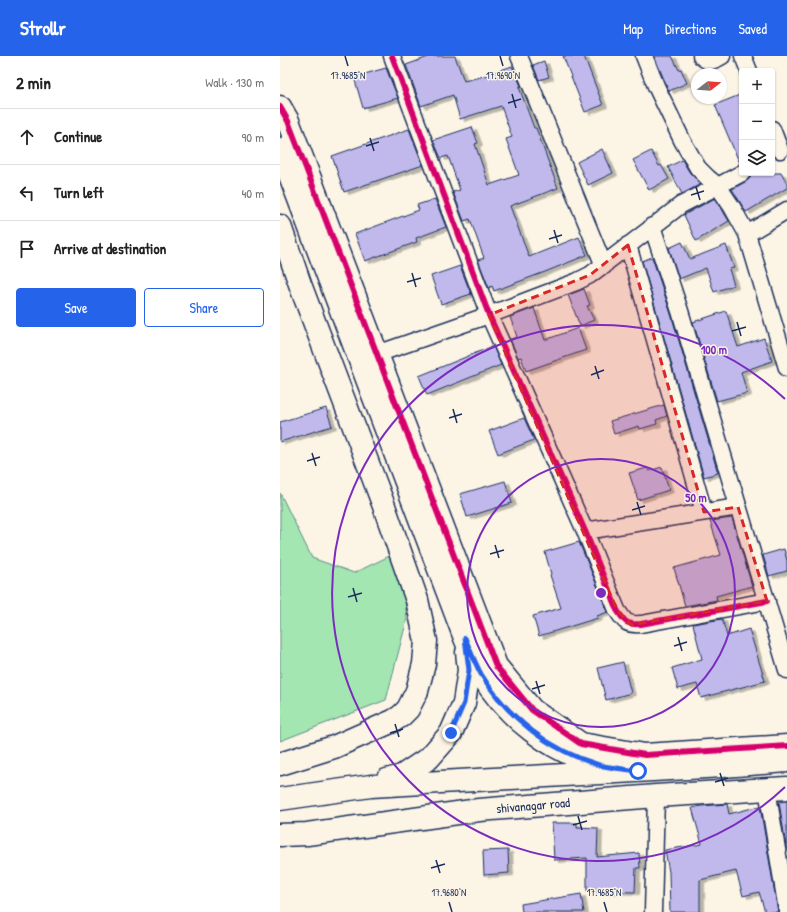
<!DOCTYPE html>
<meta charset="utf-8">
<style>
:root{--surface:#fff;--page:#f6f6f6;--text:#222;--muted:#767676;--line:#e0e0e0;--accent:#2563eb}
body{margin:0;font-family:"Patrick Hand",sans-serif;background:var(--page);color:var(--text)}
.controls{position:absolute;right:12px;top:12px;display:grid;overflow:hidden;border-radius:4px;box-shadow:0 1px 3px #0004}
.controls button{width:36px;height:36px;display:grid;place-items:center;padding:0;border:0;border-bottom:1px solid var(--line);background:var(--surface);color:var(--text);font:20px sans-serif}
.compass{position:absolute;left:411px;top:12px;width:36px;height:36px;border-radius:50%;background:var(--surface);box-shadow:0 1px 3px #0004;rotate:73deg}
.stop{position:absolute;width:12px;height:12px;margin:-9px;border:3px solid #2563eb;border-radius:50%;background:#fff}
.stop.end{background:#2563eb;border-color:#fff;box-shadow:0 1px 4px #0008}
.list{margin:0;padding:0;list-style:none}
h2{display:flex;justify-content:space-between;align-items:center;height:52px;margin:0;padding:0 16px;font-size:17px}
h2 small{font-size:13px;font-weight:400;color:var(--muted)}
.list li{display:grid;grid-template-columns:26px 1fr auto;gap:12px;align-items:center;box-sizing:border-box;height:56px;padding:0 16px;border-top:1px solid var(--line)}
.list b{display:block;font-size:15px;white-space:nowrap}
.list em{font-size:13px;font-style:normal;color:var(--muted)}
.actions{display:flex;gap:8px;padding:12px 16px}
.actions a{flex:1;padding:9px 0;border:1px solid var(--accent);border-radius:4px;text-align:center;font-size:14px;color:var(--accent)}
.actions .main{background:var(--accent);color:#fff}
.icon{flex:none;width:22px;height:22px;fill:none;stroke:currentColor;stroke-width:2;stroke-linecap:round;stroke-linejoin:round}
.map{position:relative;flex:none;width:507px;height:856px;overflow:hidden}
header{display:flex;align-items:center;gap:24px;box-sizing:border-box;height:56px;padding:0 20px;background:var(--accent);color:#fff}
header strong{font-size:19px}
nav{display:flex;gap:22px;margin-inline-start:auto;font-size:14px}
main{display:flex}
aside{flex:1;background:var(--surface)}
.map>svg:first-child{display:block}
.green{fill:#a3e6b1;stroke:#5f8a88}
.building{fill:#c1b9eb;stroke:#1b2f5e;filter:url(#shadow)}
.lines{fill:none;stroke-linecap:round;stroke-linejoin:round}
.street-casing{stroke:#1b2f5e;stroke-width:19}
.secondary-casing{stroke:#1b2f5e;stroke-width:25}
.street{stroke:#fcf5e5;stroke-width:16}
.secondary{stroke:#fcf5e5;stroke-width:22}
.cycleway-casing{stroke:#fcf5e5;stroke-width:8}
.cycleway{stroke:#d6006c;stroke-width:6}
.route{stroke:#2563eb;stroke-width:5}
.marked{fill:#d62828;fill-opacity:0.2;stroke:#d62828;stroke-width:3;stroke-dasharray:8 5;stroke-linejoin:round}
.ticks{fill:none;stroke:#1b2f5e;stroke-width:1.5}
.ring{fill:none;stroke:#7b2cbf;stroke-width:2}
.labels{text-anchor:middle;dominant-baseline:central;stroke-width:3;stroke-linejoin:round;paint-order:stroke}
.street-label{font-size:13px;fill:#1b2f5e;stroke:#fcf5e5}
.ticks-label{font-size:10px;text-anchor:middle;fill:#1b2f5e;stroke:#fcf5e5;stroke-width:3;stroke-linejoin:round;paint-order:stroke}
.centre{fill:#7b2cbf;stroke:#fcf5e5;stroke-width:2}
.ring-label{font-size:12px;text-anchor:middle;font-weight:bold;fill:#7b2cbf;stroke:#fcf5e5;stroke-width:3;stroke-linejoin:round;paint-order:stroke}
</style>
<header>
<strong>Strollr</strong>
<nav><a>Map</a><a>Directions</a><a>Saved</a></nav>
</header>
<main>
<aside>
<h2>2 min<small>Walk · 130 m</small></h2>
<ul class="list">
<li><svg class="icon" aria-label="ahead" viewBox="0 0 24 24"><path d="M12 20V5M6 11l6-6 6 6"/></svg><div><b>Continue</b></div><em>90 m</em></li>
<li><svg class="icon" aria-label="left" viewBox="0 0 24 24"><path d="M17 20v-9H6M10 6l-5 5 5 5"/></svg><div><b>Turn left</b></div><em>40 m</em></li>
<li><svg class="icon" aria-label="arrive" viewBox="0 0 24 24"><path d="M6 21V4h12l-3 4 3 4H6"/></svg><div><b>Arrive at destination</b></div></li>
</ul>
<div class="actions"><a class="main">Save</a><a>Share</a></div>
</aside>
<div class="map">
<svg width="507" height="856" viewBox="0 0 507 856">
<defs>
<filter id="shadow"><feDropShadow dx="4.5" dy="2.5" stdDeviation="0" flood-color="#0004"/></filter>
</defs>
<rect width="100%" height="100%" fill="#fcf5e5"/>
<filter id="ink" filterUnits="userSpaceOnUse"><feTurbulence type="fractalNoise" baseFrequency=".025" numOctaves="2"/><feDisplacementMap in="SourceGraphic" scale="8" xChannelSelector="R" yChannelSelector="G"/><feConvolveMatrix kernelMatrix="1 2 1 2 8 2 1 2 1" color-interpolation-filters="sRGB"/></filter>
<g filter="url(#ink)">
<!-- green -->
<path class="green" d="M0 437 32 502 74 517 120 495 127 563 106 644 0 685Z"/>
<!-- building -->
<path class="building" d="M151 0H175L184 25 204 20 232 10 241 30 239 31 254 72H256L278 132 230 150 249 201 299 181 307 199 265 216 214 235 212 230 209 232 198 204 204 202 190 163 184 165 173 136 180 134 168 100 161 102 153 84 192 71 198 87 195 88 209 129 239 119 226 83 232 81 221 50 180 63 173 39 141 50 126 9Z
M283 0H304L323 49 305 56Z
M374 0H392L399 14 401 13 407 27 389 35Z
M264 5 269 21 259 24 253 9Z
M106 12 118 42 83 52 74 21Z
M462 38V108H460L435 49Z
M129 73 143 109 64 136 52 100Z
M322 93 333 117 308 129 297 106Z
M371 95 379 110 381 109 389 123 369 134 353 104Z
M402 104 410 117 421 128 402 138 388 111Z
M471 117H501L507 128V132L466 156 452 133 467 125 470 122Z
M435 142 449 165 416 185 404 159Z
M155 143 166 171 136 182 137 186 85 205 75 178 139 154 137 149Z
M402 186 410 203 446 189 454 212 449 213 454 229 434 236 426 212 399 223 389 192Z
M372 201 391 258 438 417 424 421 362 205Z
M180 210 191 238 161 248 151 220Z
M304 233 310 249 307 250 314 264 300 270 288 239Z
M254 252 265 284 298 272 306 294 246 315 241 301 238 302 230 283 237 281 230 261Z
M446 255 458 291 484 282 492 305 461 316 467 337 437 345 413 266Z
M213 290 221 309 147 339 139 320Z
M384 349 387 360 376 364 377 368 360 373 359 370 334 378 330 365Z
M46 352 52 370 0 386V366Z
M244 362 254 384 218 398 209 375Z
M382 411 389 434 358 444 349 417 367 412 369 415Z
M225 425 232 447 187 461 180 438Z
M452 462 472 530 436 540 437 544 405 550 394 512 441 499 430 465Z
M299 486 328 556 317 560 318 562 259 580 253 560 281 552 270 519 271 518 265 496Z
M504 493 507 505V515L489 520 483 499Z
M442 563 447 580 469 573 485 625 421 642 417 628 398 633 392 612 422 603 413 568Z
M343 606 351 637 326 644 318 612Z
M507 745V796L499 746Z
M447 748 449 758 480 750 498 856H485L479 836 463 840 456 815 420 824V856H390L389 816 385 794 422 788 412 752 421 750Z
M272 767H297V771L318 772 317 801 359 797 360 812H356L355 836 307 835V802L274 804Z
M228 794 229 817 204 819 203 795Z
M301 838 304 856H242L241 848Z"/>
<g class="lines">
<!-- street casing -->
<g class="street-casing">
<path id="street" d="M112 0 209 259 305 475 337 554C345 566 346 569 361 568L487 545
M239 0 324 210
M364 0 376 30 403 86 418 112 428 122 438 130 452 151 467 178
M421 0C428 7 434 5 442 0
M463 0 469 15
M492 73 500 94
M507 154 467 178 507 312
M372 170 400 255 507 614
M348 189 424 456
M97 298 209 259 296 226 310 219 401 149 438 130 462 117
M305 475 458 451
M487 733 507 854
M373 856 376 740"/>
</g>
<!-- secondary casing -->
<g class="secondary-casing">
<path id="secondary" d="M0 51 8 65 216 610 252 654 301 688 365 699 507 690
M0 93 185 582C190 594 195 607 201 618 228 662 269 694 319 709 331 712 345 713 358 715
M0 170 21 231 104 450 137 544 146 585 144 608 137 635 128 653 121 660 113 665 54 691 0 708
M107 724 122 720 149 702 171 677 184 647 189 614 187 596
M0 743 91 730 443 710 507 705
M0 779 27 778 199 754 376 740 507 732"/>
</g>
<!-- street -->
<use href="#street" class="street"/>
<!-- secondary -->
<use href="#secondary" class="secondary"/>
<!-- cycleway casing -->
<g class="cycleway-casing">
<path id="cycleway" d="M112 0 209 259 305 475 337 554C345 566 346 569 361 568L487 545
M0 51 8 65 216 610 252 654 301 688 365 699 507 690"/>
</g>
<!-- cycleway -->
<use href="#cycleway" class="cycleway"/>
</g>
</g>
<g class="lines" filter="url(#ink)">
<!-- route -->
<path class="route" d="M171 677 184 647 189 614 185 582C190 594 195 607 201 618 228 662 269 694 319 709 331 712 345 713 358 715"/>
</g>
<!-- marked area -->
<path class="marked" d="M348 189 424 456 458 451 487 545 351 569 337 554 209 259 310 219Z"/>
<!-- ticks -->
<path class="ticks" d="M65 0 68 10M220 0 223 10M232 38 236 52M228 47 241 43M90 82 94 95M86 90 99 86M416 131 420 144M411 139 424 135M274 174 278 187M269 183 282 179M132 217 136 231M127 226 141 222M457 266 461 280M452 275 466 271M315 310 319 323M311 319 324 314M173 353 177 367M169 362 182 358M32 397 36 410M27 405 40 401M357 446 361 459M352 454 365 450M215 489 219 502M210 498 224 494M73 532 77 546M68 541 82 537M398 581 402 595M394 590 407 586M256 625 260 638M252 633 265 629M115 668 119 681M110 677 123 673M440 717 444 730M435 726 448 722M298 760 302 774M293 769 307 765M156 804 160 817M151 812 165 808M169 846 172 856M324 846 327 856"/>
<!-- distance rings -->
<g class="ring">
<circle cx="321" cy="537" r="134"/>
<path d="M505 731A268 268 0 1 1 505 343"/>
</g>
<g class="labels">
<!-- street labels -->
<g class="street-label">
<text transform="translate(253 749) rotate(-5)">shivanagar road</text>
</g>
</g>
<g class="ticks-label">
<text x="68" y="23">17.9685°N</text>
<text x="223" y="23">17.9690°N</text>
<text x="169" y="840">17.9680°N</text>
<text x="324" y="840">17.9685°N</text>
</g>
<circle cx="321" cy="537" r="6" class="centre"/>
<g class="ring-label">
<text x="434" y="298">100 m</text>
<text x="416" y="446">50 m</text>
</g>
</svg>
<div class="controls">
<button>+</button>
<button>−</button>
<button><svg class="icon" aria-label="layers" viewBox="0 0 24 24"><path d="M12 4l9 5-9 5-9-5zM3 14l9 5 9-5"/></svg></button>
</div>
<svg class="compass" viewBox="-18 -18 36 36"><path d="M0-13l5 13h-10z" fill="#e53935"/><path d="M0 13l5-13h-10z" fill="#767676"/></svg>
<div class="stop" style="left:358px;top:715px"></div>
<div class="stop end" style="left:171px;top:677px"></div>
</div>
</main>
